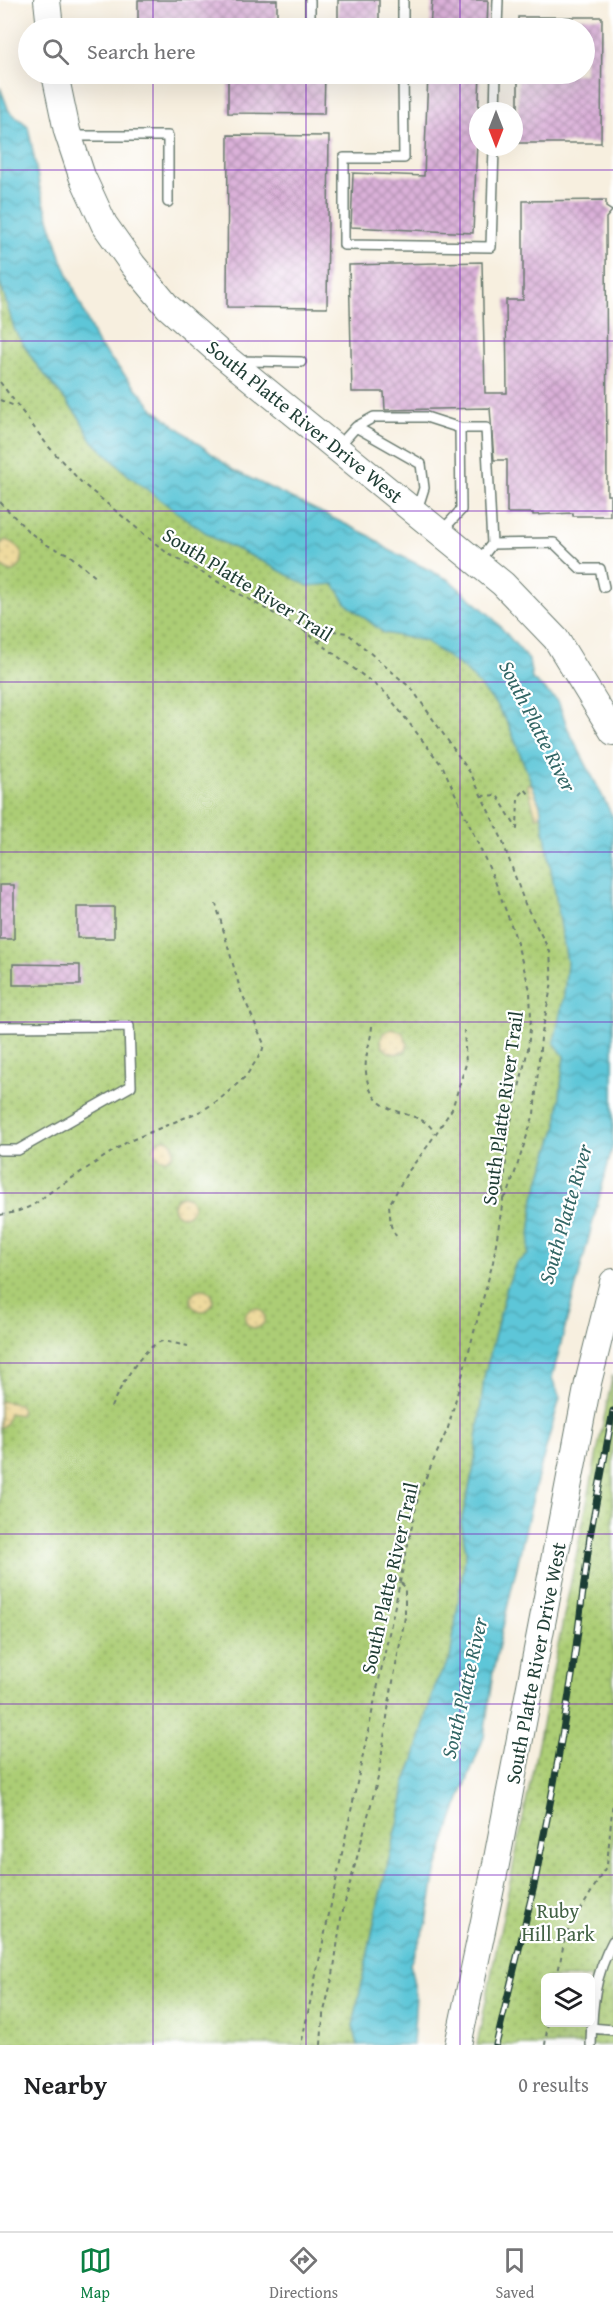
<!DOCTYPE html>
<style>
:root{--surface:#fff;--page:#f6f6f6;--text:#202124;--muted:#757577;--line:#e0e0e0;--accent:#0b8043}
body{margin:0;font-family:"Gentium Book Plus",serif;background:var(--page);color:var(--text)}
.controls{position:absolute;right:18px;bottom:18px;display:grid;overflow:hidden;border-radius:9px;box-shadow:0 6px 24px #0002}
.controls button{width:54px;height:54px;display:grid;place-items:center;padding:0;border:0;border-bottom:2px solid var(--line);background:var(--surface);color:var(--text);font:30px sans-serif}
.compass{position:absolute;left:469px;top:102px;width:54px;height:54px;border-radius:50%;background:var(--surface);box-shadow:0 6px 24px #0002;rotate:180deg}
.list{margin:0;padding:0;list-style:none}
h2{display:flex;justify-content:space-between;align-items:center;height:78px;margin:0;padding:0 24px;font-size:26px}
h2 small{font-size:20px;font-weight:400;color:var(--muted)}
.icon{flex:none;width:33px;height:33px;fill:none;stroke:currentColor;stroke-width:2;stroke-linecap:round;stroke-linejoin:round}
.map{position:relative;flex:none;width:613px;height:2045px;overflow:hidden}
.search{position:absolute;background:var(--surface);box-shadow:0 6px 24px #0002;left:18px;right:18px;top:18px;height:66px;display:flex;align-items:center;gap:15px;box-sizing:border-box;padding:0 21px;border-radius:33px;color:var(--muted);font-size:22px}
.sheet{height:186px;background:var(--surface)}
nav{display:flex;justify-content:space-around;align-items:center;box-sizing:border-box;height:84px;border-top:2px solid var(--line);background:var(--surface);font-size:16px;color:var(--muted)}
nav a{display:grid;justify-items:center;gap:3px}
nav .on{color:var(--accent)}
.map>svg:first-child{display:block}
.green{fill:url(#green-dots);stroke:#668554;stroke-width:1.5;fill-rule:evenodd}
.sand{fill:url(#sand-dots);stroke:#868c69;stroke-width:1.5}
.water{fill:url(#water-waves);stroke:#3e8286;stroke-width:1.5}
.building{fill:url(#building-cross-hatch)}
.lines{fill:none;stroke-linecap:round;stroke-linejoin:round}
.lane-casing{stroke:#6b7b70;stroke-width:12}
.secondary-casing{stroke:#6b7b70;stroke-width:28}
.path{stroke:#6b7b70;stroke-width:2;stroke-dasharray:4.5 4.5;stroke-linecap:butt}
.lane{stroke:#fff;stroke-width:9}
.secondary{stroke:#fff;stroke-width:26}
.rail-casing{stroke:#1f3d34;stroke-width:7}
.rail{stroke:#fff;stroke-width:4.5;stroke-dasharray:14;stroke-linecap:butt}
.grid{fill:none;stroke:#7b2cbf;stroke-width:1.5;stroke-opacity:0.55}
.labels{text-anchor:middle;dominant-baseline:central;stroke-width:4.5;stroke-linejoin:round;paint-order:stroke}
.street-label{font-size:20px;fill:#1f3d34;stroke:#fff}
.park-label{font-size:20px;fill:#426144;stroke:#fff}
.water-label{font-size:21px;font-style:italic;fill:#326665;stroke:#fff}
</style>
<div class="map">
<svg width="613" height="2045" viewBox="0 0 613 2045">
<defs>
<pattern id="green-dots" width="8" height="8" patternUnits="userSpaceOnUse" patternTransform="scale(1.5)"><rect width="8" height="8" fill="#accd75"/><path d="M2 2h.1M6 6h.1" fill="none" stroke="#8ba861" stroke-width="1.8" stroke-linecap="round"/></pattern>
<pattern id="sand-dots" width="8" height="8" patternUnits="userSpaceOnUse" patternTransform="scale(1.5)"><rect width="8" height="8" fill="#eeda9e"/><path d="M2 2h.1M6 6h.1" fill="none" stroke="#ccbc89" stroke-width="1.8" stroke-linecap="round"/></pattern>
<pattern id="water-waves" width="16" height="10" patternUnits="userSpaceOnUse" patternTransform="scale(1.5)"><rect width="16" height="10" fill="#5dc6d8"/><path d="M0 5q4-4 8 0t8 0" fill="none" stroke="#4ca2b0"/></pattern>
<pattern id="building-cross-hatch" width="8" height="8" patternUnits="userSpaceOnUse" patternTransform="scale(1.5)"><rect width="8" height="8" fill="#dbb1d9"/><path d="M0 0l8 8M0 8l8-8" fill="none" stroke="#b191b1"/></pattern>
</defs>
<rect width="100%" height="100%" fill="#fff"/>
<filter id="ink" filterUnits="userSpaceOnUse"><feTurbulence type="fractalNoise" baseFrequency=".0167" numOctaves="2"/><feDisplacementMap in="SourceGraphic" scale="12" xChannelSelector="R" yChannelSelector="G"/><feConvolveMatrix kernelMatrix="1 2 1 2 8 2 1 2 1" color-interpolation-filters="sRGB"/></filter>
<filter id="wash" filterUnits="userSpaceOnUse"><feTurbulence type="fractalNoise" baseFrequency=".008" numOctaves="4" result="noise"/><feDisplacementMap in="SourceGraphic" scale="24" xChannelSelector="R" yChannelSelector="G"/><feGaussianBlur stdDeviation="1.35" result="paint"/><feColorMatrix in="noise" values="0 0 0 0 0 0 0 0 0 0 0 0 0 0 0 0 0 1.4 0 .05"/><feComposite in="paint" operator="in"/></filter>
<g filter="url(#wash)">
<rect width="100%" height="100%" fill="#f7efdf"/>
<!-- green -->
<path class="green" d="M0 282 15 331 36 364 79 417 91 439 127 474 215 539 260 560 334 584 347 604 384 633 425 641 467 671 494 702 508 723 540 805 567 962 564 995V1056L557 1126 534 1198 528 1255 516 1263 506 1290 484 1378 474 1467 461 1522 466 1551 450 1659 436 1682 414 1760 405 1784 401 1812 379 1899 353 2026 358 2045H0Z
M613 1374V2045H477ZM546 1978H590V2022H546Z"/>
<!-- sand -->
<path class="sand" d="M5 540C24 544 30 567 10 572L0 566V544Z
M527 784H542L547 814 536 817Z
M392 1029 402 1032 408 1044 406 1050C396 1056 390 1055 382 1046L381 1039 383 1033Z
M154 1149a10 10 0 1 1 20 0a10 10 0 1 1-20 0Z
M173 1206a10 10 0 1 1 20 0a10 10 0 1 1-20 0Z
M191 1300a11 11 0 1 1 22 0a11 11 0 1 1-22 0Z
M245 1318a10 10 0 1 1 20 0a10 10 0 1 1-20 0Z
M0 1401 19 1404 22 1410 20 1415 9 1413 6 1423 2 1427H0Z"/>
<!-- water -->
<path class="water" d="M0 87 9 111 28 126 40 189 62 260 97 343 155 410 233 470 370 536 389 550 449 580 491 616 529 660 532 679 558 701 568 729 613 817V1145L552 1378 560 1398 537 1480 509 1600 493 1672 484 1737 453 1817 436 1872 427 1923 410 1964 416 1995 413 2045H358L353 2026 379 1899 401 1812 405 1784 414 1760 436 1682 450 1659 466 1551 461 1522 474 1467 484 1378 506 1290 516 1263 528 1255 534 1198 557 1126 564 1056 554 1042 564 995 567 962 540 805 508 723 494 702 467 671 425 641 384 633 347 604 334 584 308 586 260 560 215 539 171 508 127 474 91 439 79 417 36 364 15 331 0 282Z"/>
<g id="blocks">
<!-- building -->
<path class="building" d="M138 0H277V28H138Z
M338 0H379V28H338Z
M432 0H488L487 28H430Z
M518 17H602L601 143H518V74H585V28H518Z
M228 74H325L324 114 228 113Z
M428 74H480L473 233 351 227 353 173 424 176Z
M228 135 329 136 327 308 227 307Z
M606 200V207L612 211 606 218 607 495H610V516H573V513L533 515V513H507V460H494L490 408 385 410 384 392H352L349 265 482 262 485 393H507L506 300H523V201Z
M0 885H14V939H0Z
M77 907H114V938H77Z
M13 964 80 965V985H13Z"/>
</g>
</g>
<g filter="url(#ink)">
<use href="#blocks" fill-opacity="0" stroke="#6b7b70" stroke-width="1.5"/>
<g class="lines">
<!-- lane casing -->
<g class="lane-casing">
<path id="lane" d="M403 0V28
M310 28V0
M497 28 498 0
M403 74 404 158H344V245L491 247 494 147
M495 111 496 74
M71 136H168V202
M240 361 301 362
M356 427 374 417H426L460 428H486L492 544 479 561
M338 447 356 427 421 464 424 488 417 510
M441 532 461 510 460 428
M492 544 554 543 581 569H600L604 587
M0 1027 129 1026 131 1086 18 1150H0
M591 2028 613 2030
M591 2045C592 2006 594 1976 613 1941"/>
</g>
<!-- secondary casing -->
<g class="secondary-casing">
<path id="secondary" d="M47 0 50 28
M55 74 67 131 82 176 104 224 133 265 168 307 220 353 503 584 556 639 613 732
M458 2045 496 1864 588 1383 613 1282"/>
</g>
<!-- path -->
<path class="path" d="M0 382 48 446 82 483 167 553 303 630 386 693 443 767 495 881 514 933 530 990 531 1019 528 1049 508 1134 503 1200 493 1262 448 1428 419 1493 301 2045
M0 400 17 407
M0 502 29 532 49 546 68 554 98 579
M318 642 333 631 347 633 412 689 471 774 501 837 525 904 550 952 552 982 541 1038 534 1114 508 1194 503 1199
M481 796 497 795 517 829 518 798 525 789 529 794
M372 1026C371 1042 364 1056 366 1072 371 1125 422 1104 435 1134
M0 1215C17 1213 34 1207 46 1195L127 1142 203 1110 219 1100 246 1076 262 1052 264 1044 240 989 216 904
M396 1236 391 1226 389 1205 407 1173 427 1147 452 1109 466 1064 464 1030
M111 1407C119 1389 143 1345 163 1341L188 1346
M557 1978 565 1937 607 1865 613 1800
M321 2045 323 2015 333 1975 341 1918 379 1774 389 1703 405 1617V1587L400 1582
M545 2045 548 2022"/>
<!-- lane -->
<use href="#lane" class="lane"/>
<!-- secondary -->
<use href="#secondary" class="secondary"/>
<!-- rail casing -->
<g class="rail-casing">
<path id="rail" d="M496 2045 534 1886 554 1783 573 1670 590 1536 613 1411"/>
</g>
<!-- rail -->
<use href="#rail" class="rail"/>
</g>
</g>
<!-- grid -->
<path class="grid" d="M153 0V28M306 0V28M460 0V28M153 74V2045M306 74V2045M460 74V2045M0 170H613M0 341H613M0 511H613M0 682H613M0 852H613M0 1022H613M0 1193H613M0 1363H613M0 1534H613M0 1704H613M0 1875H613"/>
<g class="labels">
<!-- street labels -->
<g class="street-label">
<text transform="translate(305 421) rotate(39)">South Platte River Drive West</text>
<text transform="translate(248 584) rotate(32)">South Platte River Trail</text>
<text transform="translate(502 1108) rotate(-82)">South Platte River Trail</text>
<text transform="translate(389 1578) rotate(-77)">South Platte River Trail</text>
<text transform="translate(535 1663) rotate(-79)">South Platte River Drive West</text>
</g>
<!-- park labels -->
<g class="park-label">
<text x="558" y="1910">Ruby<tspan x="558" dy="23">Hill Park</tspan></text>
</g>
<!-- water labels -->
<g class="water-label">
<text transform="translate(538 726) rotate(63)">South Platte River</text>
<text transform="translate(565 1214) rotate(-74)">South Platte River</text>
<text transform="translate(464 1688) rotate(-77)">South Platte River</text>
</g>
</g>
</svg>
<div class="controls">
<button><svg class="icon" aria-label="layers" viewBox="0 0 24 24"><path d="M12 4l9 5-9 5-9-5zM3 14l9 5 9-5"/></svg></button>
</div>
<svg class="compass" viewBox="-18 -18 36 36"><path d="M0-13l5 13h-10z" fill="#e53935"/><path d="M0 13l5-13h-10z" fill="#757577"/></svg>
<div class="search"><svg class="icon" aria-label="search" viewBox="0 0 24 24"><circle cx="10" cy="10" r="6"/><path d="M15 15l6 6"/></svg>Search here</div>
</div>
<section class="sheet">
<h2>Nearby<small>0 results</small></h2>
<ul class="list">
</ul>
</section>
<nav>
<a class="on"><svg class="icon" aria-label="map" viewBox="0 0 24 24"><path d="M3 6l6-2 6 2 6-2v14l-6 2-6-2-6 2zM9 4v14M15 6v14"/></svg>Map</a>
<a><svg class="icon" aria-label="directions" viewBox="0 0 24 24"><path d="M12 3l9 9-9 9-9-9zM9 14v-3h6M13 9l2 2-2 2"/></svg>Directions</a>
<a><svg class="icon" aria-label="saved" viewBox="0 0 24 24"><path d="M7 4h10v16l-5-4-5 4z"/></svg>Saved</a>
</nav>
